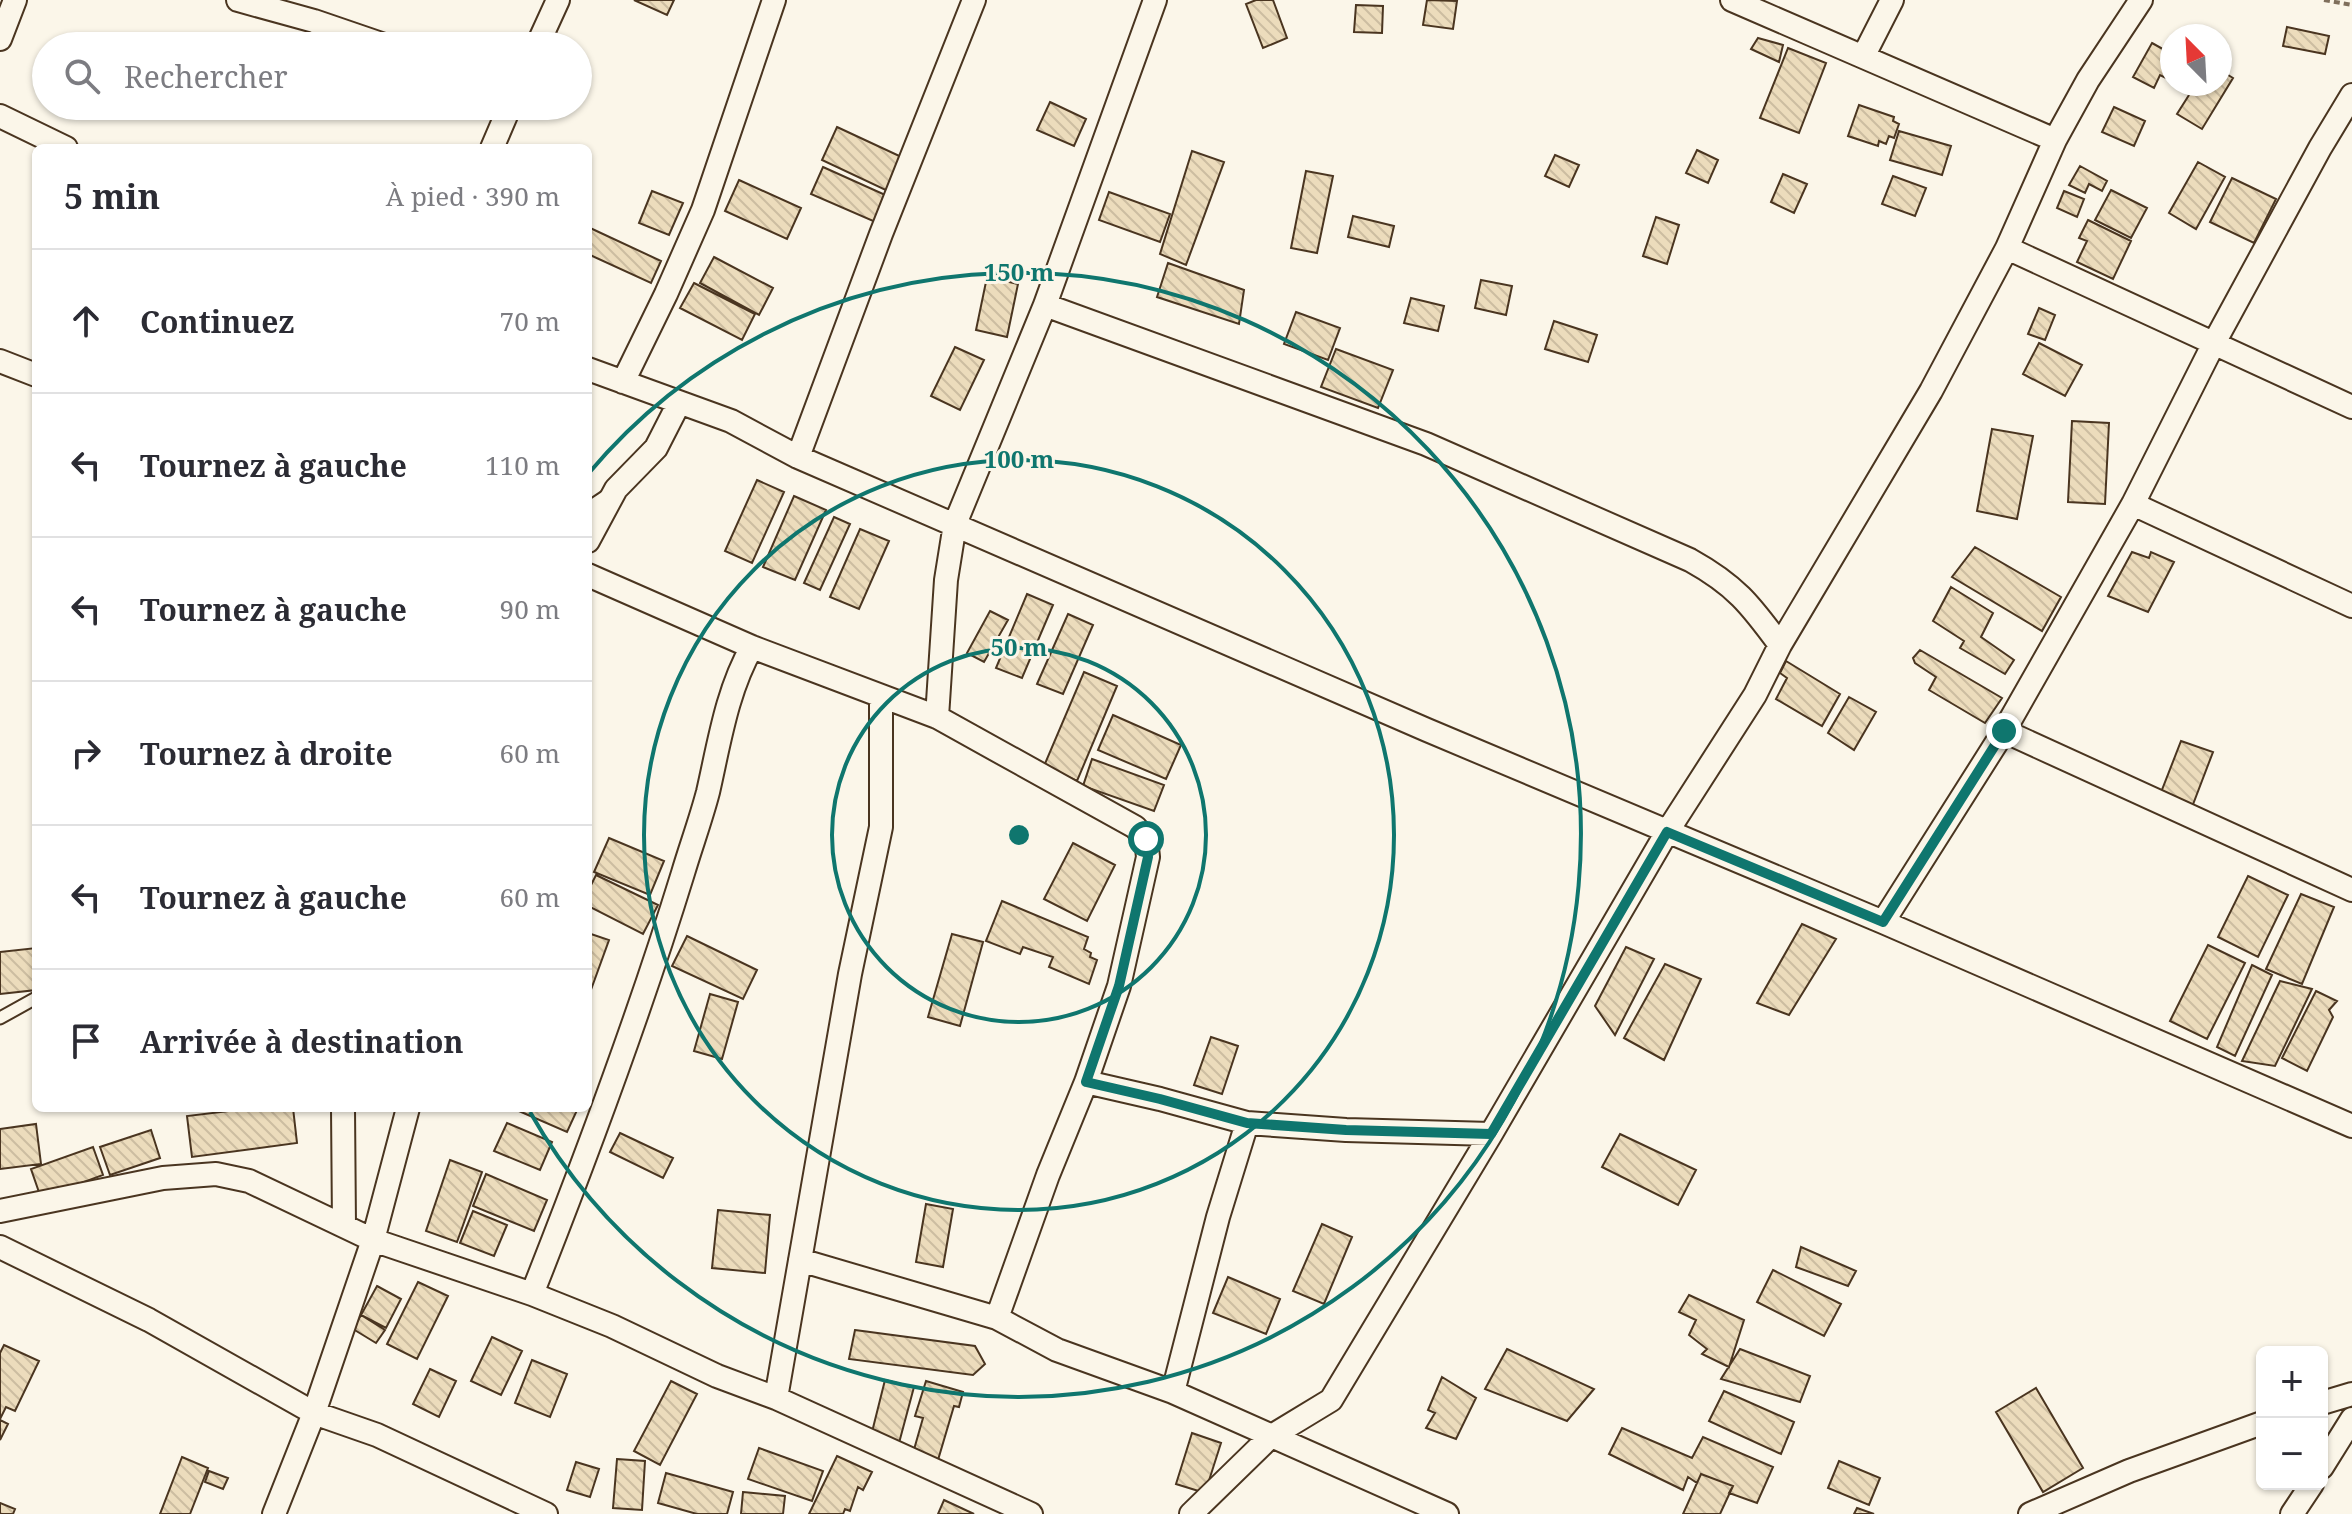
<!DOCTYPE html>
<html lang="fr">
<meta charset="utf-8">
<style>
:root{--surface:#fff;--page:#f2f2f3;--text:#2b2b33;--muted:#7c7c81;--line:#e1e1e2}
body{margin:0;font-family:"Noto Serif",serif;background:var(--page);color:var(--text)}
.controls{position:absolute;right:24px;bottom:24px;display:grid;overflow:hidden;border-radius:12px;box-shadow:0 2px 6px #0004}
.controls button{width:72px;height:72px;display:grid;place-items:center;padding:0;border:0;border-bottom:2px solid var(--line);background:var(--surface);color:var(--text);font:40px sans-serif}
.compass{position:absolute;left:2160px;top:24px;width:72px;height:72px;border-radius:50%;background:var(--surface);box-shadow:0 2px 6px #0004;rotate:336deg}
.stop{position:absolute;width:24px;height:24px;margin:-18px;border:6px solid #0f766e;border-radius:50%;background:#fff}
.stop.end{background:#0f766e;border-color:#fff;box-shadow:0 2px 8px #0008}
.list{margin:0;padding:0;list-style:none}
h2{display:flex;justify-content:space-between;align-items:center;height:104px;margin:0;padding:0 32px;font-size:34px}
h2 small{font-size:26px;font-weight:400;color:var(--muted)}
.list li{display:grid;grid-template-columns:52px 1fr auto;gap:24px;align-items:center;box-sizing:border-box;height:144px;padding:0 32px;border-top:2px solid var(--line)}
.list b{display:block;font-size:30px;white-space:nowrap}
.list em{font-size:26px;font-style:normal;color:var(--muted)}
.icon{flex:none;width:44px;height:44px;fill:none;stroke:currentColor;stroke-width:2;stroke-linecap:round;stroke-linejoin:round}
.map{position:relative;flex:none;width:2352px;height:1514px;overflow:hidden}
.search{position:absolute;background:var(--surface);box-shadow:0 2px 6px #0004;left:32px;top:32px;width:560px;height:88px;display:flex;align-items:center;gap:20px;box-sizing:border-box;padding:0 28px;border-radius:44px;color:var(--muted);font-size:30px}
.panel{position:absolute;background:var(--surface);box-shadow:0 2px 6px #0004;left:32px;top:144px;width:560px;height:968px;border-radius:12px}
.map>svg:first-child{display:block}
.building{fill:url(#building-back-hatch);stroke:#4a3520;stroke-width:2}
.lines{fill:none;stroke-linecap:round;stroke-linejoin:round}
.lane-casing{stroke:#4a3520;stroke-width:15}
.street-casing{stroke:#4a3520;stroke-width:26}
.path{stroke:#7f6f5c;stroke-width:4;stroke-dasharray:6 4;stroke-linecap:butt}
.lane{stroke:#fbf6e9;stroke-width:11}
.street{stroke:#fbf6e9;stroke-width:22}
.route{stroke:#0f766e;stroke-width:10}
.ring{fill:none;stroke:#0f766e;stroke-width:4}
.centre{fill:#0f766e;stroke:#fbf6e9;stroke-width:4}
.ring-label{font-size:24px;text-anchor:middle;font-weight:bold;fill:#0f766e;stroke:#fbf6e9;stroke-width:6;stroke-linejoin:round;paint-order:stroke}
</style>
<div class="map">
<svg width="2352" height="1514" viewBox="0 0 2352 1514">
<defs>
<pattern id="building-back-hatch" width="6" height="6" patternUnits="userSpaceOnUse" patternTransform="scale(2)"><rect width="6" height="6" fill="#ecdcbc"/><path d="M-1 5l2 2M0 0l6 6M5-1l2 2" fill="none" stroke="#ccbda1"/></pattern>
</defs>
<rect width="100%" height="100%" fill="#fbf6e9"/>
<!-- building -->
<path class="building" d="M634 0H674L667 15Z
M1256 0H1273L1287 38 1263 48 1246 4Z
M1427 0 1457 1 1453 29 1423 25Z
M1356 5 1383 6 1382 33 1354 32Z
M2287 27 2329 36 2325 54 2283 46Z
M1758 38 1783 45 1779 62 1751 49Z
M2152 43 2172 54V81L2160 75 2154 88 2133 77Z
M1788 48 1826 63 1799 133 1760 118Z
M2220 70 2233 78 2202 129 2177 114 2196 84H2220Z
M1050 102 1086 119 1074 146 1037 130Z
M1859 105 1894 117 1893 121 1899 124 1894 138 1889 136 1886 144 1879 141 1878 146 1848 136Z
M2114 107 2145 121 2134 146 2102 132Z
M837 127 908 160 892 193 822 160Z
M1899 131 1951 146 1942 175 1890 160Z
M1697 150 1718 160 1708 183 1686 173Z
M1192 151 1224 162 1186 265 1160 254Z
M1555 155 1579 165 1569 187 1545 176Z
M2198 162 2225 177 2196 229 2169 213Z
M2080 166 2107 181 2102 191 2089 184 2085 193 2069 185Z
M823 167 892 198 880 224 811 194Z
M1306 171 1333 176 1317 253 1291 248Z
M1783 174 1807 184 1794 213 1771 202Z
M1893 176 1926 188 1915 216 1882 204Z
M2232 178 2276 199 2254 243 2210 222Z
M739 180 801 208 787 239 725 211Z
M2111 190 2147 208 2131 238 2095 220Z
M652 191 683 203 669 235 639 223Z
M2064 191 2084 199 2077 217 2057 208Z
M1109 192 1170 214 1160 242 1099 220Z
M1353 216 1394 226 1389 247 1348 237Z
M1656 217 1679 225 1667 264 1643 256Z
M2088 220 2131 241 2113 279 2077 262 2087 241 2079 238Z
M588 227 661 261 651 283 588 254Z
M714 257 773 288 759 315 700 283Z
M1168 263 1244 290 1239 324 1157 297Z
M987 277 1018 284 1007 337 976 330Z
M1481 280 1512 286 1506 315 1475 308Z
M694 283 755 314 742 340 680 308Z
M1411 298 1444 306 1438 331 1404 323Z
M2039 308 2055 315 2045 340 2028 334Z
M1296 312 1340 328 1328 360 1284 344Z
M1554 321 1597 335 1588 362 1545 349Z
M2039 343 2082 365 2065 396 2023 374Z
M955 347 984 360 960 410 931 396Z
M1336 349 1393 370 1378 408 1321 387Z
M2072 421 2109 423 2105 504 2068 502Z
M1992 429 2033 436 2017 519 1977 511Z
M757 480 784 492 752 563 725 551Z
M794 496 826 510 795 580 763 567Z
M834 517 850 524 820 590 804 583Z
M860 529 889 541 859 609 830 597Z
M1975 547 2061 597 2042 631 1952 577Z
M2132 552 2149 558 2151 552 2174 562 2148 612 2108 596Z
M1951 587 1993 613 1981 637 2014 660 2005 674 1960 648 1964 641 1933 621Z
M1027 594 1053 605 1022 678 996 668Z
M990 611 1008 620 984 662 967 653Z
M1068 614 1093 625 1063 694 1037 684Z
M1920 650 2002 698 1985 723 1929 690 1936 677 1915 663 1913 658Z
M1786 661 1840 694 1822 726 1776 699 1787 678 1780 673Z
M1084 672 1117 686 1077 781 1044 766Z
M1849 697 1876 712 1854 750 1828 733Z
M1113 715 1181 745 1166 779 1098 750Z
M2181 741 2213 752 2192 807 2160 795Z
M1092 759 1164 785 1154 811 1083 786Z
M609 838 664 861 650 895 594 872Z
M1073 843 1115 865 1087 921 1044 899Z
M596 875 658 905 643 934 588 906V891Z
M2248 876 2288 895 2258 957 2218 937Z
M2301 894 2334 907 2302 984 2266 969Z
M1002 901 1088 937 1084 949 1091 953 1090 957 1097 960 1089 984 1049 967 1053 957 1023 947 1020 954 986 941Z
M1802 924 1836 939 1789 1015 1757 1003Z
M588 933 609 940 588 998Z
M952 934 983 942 960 1026 928 1017Z
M687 936 757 970 743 999 672 966Z
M2208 945 2245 963 2207 1039 2170 1021Z
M1626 947 1654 959 1615 1035 1595 1006Z
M36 948V990L0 994V952Z
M1665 964 1701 979 1664 1060 1624 1038Z
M2252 965 2272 975 2235 1056 2217 1047Z
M2280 981 2312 989 2275 1066 2242 1061Z
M2316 991 2337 1001 2329 1010 2333 1017 2307 1071 2282 1058Z
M710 994 738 1002 722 1059 694 1051Z
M1211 1037 1238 1046 1222 1094 1194 1085Z
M254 1108H293L297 1143 192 1157 187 1116Z
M512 1108H578L567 1132Z
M507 1123 552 1142 540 1170 494 1151Z
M36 1124 41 1164 0 1169V1129Z
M151 1130 160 1158 110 1175 100 1147Z
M620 1133 673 1158 663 1178 610 1152Z
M1620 1134 1696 1170 1678 1205 1602 1167Z
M93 1147 103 1175 41 1198 31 1169Z
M450 1160 482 1172 457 1242 426 1231Z
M486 1174 547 1200 534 1231 473 1206Z
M926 1204 953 1209 943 1267 916 1262Z
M718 1210 770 1215 765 1273 712 1268Z
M473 1211 507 1225 494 1256 460 1243Z
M1322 1224 1352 1237 1324 1304 1293 1291Z
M1801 1247 1856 1271 1848 1286 1796 1267Z
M1773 1270 1841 1304 1824 1336 1757 1302Z
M1228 1277 1280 1299 1266 1334 1213 1313Z
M418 1282 448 1296 417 1359 387 1344Z
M377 1286 401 1299 386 1328 361 1315Z
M1689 1295 1744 1320 1729 1367 1702 1354 1707 1349 1689 1335 1696 1320 1679 1312Z
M361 1315 385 1330 376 1343 353 1329Z
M855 1330 975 1346 985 1364 973 1375 849 1359Z
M492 1337 522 1351 501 1395 471 1381Z
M4 1345 39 1361 15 1411 6 1407 0 1419V1353Z
M1507 1349 1594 1389 1567 1421 1485 1389Z
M1740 1349 1810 1376 1800 1402 1721 1379Z
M532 1360 567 1374 550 1417 515 1403Z
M430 1369 456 1381 439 1417 413 1404Z
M1442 1377 1476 1398 1456 1439 1426 1428 1435 1413 1428 1410Z
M885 1380 914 1387 899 1443 871 1436Z
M671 1381 697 1394 660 1465 634 1451Z
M926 1381 963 1392 959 1407 954 1406 938 1460 913 1453 923 1418 915 1416Z
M2036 1388 2083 1468 2043 1492 1996 1412Z
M1724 1391 1794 1422 1781 1454 1709 1421Z
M0 1420 8 1424 0 1440Z
M1622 1428 1692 1458 1703 1437 1773 1467 1757 1503 1729 1493 1733 1486 1701 1474 1697 1483 1688 1477 1683 1490 1609 1454Z
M1192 1433 1221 1443 1205 1493 1176 1484Z
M759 1448 823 1471 812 1501 748 1479Z
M837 1456 872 1472 863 1490 858 1487 850 1511 845 1509 843 1514H809Z
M182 1457 208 1468 190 1514H160Z
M617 1459 645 1461 642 1510 613 1508Z
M1839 1461 1880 1478 1869 1505 1828 1488Z
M576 1462 599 1469 590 1497 567 1490Z
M209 1471 228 1478 223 1489 205 1482Z
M666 1473 733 1492 727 1514H697L658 1503Z
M1701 1474 1733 1486 1720 1514H1683Z
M743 1492 785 1496 783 1514H741Z
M944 1500 974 1514H938Z
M0 1503 15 1509 13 1514H0Z
M1857 1508 1874 1514H1854Z"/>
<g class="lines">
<!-- lane casing -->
<g class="lane-casing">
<path id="lane" d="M588 508 609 494
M0 1018 36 998"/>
</g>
<!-- street casing -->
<g class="street-casing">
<path id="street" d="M238 0 314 21 387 46
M1732 0 2055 140
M0 39 15 0
M537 46 558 0
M1864 55 1892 0
M0 116 66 148
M492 148 510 106
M2007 248 2352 407
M1045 305 1426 444 1690 560C1735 585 1750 604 1780 645
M0 361 36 375
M588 369 731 421 798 457 1427 730 1883 922 2352 1126
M623 382 666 294 703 210 774 0
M798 457 881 234 974 0
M2133 504 2352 606
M588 541 616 489 656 448 679 403
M588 575 752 647 937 717 1135 827 1146 839 1148 857 1119 986 1086 1082 1048 1175 997 1318
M937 717 946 580 955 524 1045 305 1155 0
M2004 731 2352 890
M1883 922 2004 731 2133 504 2214 343 2320 148 2352 95
M1086 1082 1160 1099 1247 1123 1346 1130 1491 1134
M343 1108 344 1226
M0 1211 163 1178 216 1174 249 1181 373 1240 532 1294 612 1326 717 1376 776 1398 1031 1514
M0 1247 149 1320 314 1413 377 1435 546 1514
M800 1260 997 1318 1057 1350 1173 1392 1447 1514
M532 1294C587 1155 639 1016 683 873 691 846 701 819 708 792 719 744 727 690 752 647
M1173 1392 1218 1217 1247 1123
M776 1398 850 974 881 827V697
M2322 1403 2352 1394
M2322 1467 2352 1419
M274 1514 314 1413 373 1240 408 1108
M1191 1514 1270 1437 1331 1400 1491 1134 1667 832 1755 695 1780 645 1931 391 2007 248 2055 140 2088 80 2141 0
M2030 1514 2129 1471 2262 1423
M2292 1514 2312 1484"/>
</g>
<!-- path -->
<path class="path" d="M2324 0 2352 5"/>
<!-- lane -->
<use href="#lane" class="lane"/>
<!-- street -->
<use href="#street" class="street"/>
</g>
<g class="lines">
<!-- route -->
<path class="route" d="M1146 839 1148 857 1119 986 1086 1082 1160 1099 1247 1123 1346 1130 1491 1134 1667 832 1883 922 2004 731"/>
</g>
<!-- distance rings -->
<g class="ring">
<circle cx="1019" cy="835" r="187"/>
<circle cx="1019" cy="835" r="375"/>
<path d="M588 474A562 562 0 1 1 530 1112"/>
</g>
<circle cx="1019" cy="835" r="12" class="centre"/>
<g class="ring-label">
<text x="1019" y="281">150 m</text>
<text x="1019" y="468">100 m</text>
<text x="1019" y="656">50 m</text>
</g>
</svg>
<div class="controls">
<button>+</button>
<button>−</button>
</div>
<svg class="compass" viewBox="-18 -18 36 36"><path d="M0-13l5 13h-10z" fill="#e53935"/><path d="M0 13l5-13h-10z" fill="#7c7c81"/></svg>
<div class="stop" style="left:1146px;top:839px"></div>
<div class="stop end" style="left:2004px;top:731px"></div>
<div class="search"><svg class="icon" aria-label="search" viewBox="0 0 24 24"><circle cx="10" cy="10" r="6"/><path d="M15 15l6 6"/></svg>Rechercher</div>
<section class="panel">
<h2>5 min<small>À pied · 390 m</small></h2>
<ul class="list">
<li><svg class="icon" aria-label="ahead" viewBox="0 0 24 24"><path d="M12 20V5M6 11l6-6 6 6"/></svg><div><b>Continuez</b></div><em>70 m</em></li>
<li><svg class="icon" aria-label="left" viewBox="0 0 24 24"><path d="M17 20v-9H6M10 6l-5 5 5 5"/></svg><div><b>Tournez à gauche</b></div><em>110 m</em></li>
<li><svg class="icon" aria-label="left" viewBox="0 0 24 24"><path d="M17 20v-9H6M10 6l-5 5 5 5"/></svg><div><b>Tournez à gauche</b></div><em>90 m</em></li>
<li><svg class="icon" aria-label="right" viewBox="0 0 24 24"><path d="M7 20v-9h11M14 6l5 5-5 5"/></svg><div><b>Tournez à droite</b></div><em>60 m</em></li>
<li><svg class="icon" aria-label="left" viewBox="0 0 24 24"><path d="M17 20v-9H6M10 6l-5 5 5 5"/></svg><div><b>Tournez à gauche</b></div><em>60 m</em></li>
<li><svg class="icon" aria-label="arrive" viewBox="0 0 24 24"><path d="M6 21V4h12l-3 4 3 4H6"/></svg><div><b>Arrivée à destination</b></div></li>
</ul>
</section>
</div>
